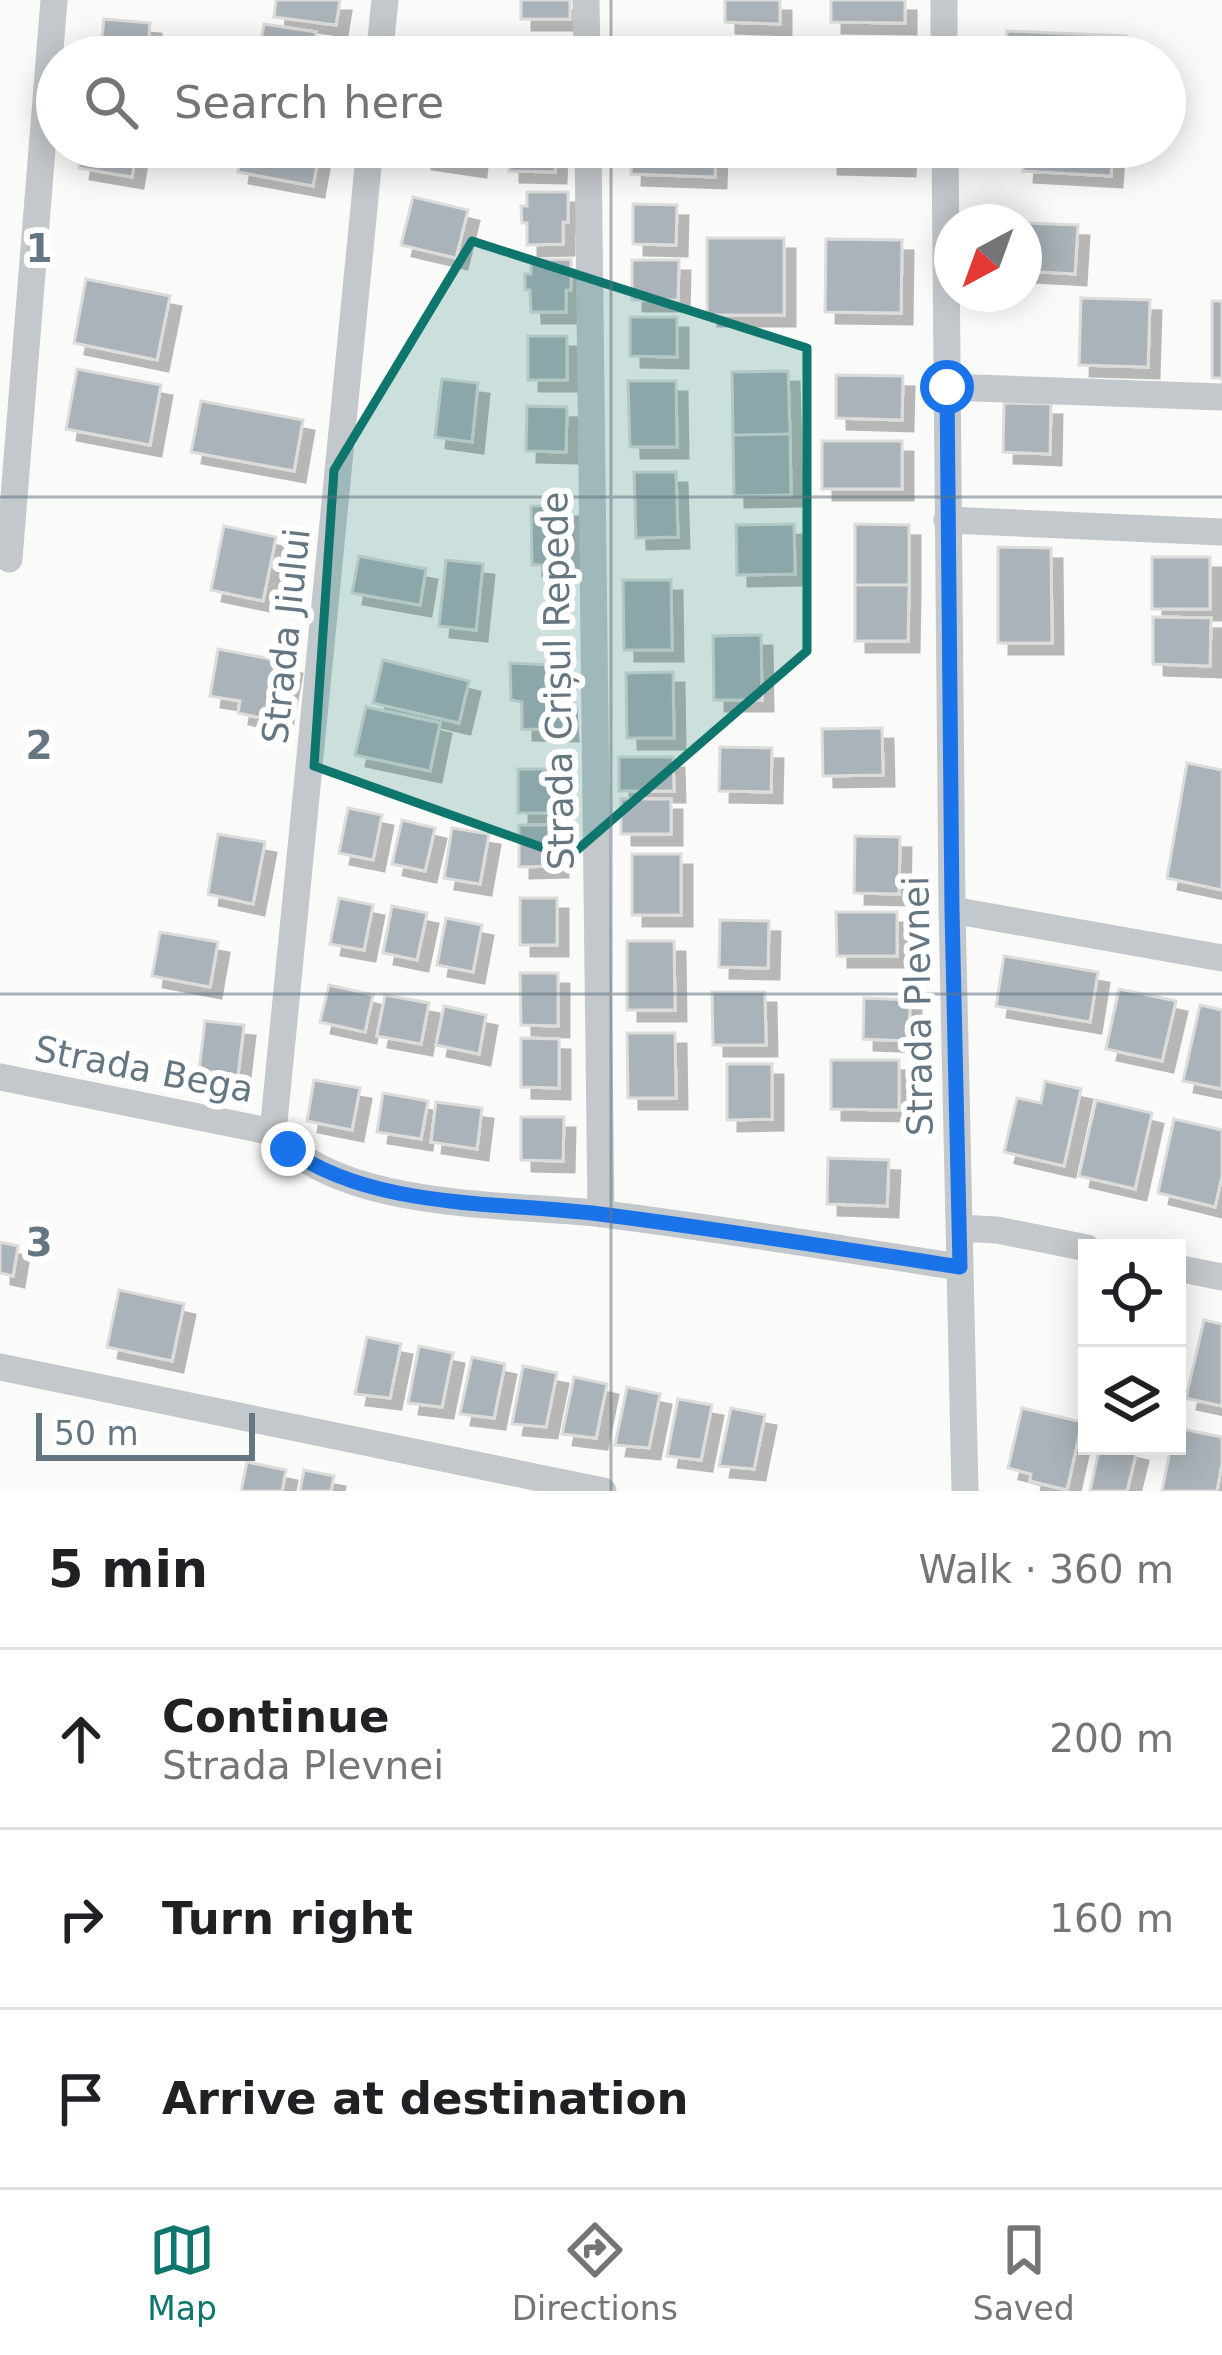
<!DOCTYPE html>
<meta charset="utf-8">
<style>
:root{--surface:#fff;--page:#f2f2f2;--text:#202124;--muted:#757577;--line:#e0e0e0;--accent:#0f766e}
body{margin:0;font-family:"DejaVu Sans",sans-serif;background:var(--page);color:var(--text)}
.controls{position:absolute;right:36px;bottom:36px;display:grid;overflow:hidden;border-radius:0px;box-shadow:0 6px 30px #0003}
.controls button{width:108px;height:108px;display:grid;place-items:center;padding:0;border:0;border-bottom:3px solid var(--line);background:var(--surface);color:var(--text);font:60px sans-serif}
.compass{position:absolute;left:934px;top:204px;width:108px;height:108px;border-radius:50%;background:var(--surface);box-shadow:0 6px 30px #0003;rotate:221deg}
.scale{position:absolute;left:36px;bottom:30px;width:219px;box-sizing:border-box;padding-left:12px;border:6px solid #657683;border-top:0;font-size:33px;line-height:42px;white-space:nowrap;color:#657683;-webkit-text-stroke:9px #fff;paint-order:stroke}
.stop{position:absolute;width:36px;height:36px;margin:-27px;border:9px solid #1a73e8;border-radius:50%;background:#fff}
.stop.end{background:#1a73e8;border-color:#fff;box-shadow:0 3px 12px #0008}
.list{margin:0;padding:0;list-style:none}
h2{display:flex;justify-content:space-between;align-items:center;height:156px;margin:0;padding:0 48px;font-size:51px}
h2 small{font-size:39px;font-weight:400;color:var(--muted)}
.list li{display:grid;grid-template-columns:78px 1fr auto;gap:36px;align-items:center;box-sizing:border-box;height:180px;padding:0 48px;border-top:3px solid var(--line)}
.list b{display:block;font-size:45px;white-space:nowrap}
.list p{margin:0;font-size:39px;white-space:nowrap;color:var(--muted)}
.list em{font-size:39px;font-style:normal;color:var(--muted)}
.icon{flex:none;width:66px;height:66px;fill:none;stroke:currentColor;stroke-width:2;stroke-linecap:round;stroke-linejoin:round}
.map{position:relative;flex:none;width:1222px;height:1491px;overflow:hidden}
.search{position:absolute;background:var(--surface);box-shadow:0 6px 30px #0003;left:36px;right:36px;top:36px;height:132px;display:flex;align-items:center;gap:30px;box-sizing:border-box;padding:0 42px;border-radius:66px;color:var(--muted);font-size:45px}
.sheet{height:696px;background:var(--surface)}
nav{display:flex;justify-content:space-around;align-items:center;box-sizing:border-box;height:168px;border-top:3px solid var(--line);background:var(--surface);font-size:33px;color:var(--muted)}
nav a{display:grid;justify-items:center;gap:6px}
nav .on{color:var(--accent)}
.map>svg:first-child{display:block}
.building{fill:#aab3b9;stroke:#dcdcda;stroke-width:3;filter:url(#shadow)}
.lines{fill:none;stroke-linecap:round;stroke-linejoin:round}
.street{stroke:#c3c8cc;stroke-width:27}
.route{stroke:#1a73e8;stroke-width:15}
.marked{fill:#0f766e;fill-opacity:0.2;stroke:#0f766e;stroke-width:9;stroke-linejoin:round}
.grid{fill:none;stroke:#657683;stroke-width:3;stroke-opacity:0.55}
.labels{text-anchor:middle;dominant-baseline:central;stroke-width:12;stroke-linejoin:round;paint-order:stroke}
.street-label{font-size:36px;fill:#657683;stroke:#fff}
.grid-label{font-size:39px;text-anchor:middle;font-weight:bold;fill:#657683;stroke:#fff;stroke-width:12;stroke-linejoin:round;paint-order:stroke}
</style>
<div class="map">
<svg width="1222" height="1491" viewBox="0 0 1222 1491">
<defs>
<filter id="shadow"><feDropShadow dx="11" dy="11" stdDeviation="0" flood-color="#0004"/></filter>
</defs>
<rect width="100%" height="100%" fill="#fafaf8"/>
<!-- building -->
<path class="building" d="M276 0H340L336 25 274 17Z
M521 0H570V19H521Z
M725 0H780V24L725 22Z
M831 0H905V23L831 22Z
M104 19 150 23 147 57H100Z
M264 24 316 32 312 57H258Z
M1007 31 1127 36 1126 57H1006Z
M639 43 688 44V57H639Z
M829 47 904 48V57H829Z
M83 147H137L132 177 79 168Z
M242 147H320L313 186 238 172Z
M423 147H477L475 166 421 158Z
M509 147H556L555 172 509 171Z
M632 147H716L715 177 631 174Z
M827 147H905L904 165 827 163Z
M1025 147H1113L1111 176 1023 171Z
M527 192H568V222H563V244L527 245V223H522L521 206H527Z
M413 197 468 210 456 258 401 245Z
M633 204 677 205 676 245 633 244Z
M1024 223 1078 225 1075 274 1024 271Z
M707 238H784V315H707Z
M826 239 902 240 901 313 825 312Z
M571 259V290H566V312H531L530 290H525V274H531V260Z
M632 260H679L678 300H632Z
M86 279 170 296 157 360 74 343Z
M1081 298 1150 300 1148 367 1079 365Z
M1212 301H1222V378H1212Z
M630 317H677V357L630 356Z
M528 336H567V380H528Z
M77 369 161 385 150 445 66 429Z
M788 371 790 434 733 435 732 372Z
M836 375 903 376 902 420 836 418Z
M442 379 478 383 472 442 435 437Z
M628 381H676L677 447H630Z
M201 401 303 420 294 471 191 452Z
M1004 403 1051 404 1050 454 1003 452Z
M527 406 567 407 566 452 526 451Z
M790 434 791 495 734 496 733 435Z
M822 441H902V489H822Z
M634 472H676L678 537 636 538Z
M531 506H568L569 565H532Z
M794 524 795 574 737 575 736 525Z
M855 524 909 525V585H855Z
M224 526 276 537 263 601 211 590Z
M998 547 1051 548 1052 643H998Z
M359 556 426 569 420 605 352 593Z
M1152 557H1210V609H1152Z
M446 560 483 564 476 630 439 626Z
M623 580H671L672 650H624Z
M855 585H909L908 641H855Z
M1153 617 1211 618 1210 666 1153 664Z
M761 635 762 700H714L713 636Z
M218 649 291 663 280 722 238 713 240 701 210 696Z
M383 660 469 681 459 723 373 703Z
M510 663 551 665 554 696 565 698 567 730 522 729V702L511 700Z
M673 672 674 738H627L626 673Z
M366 707 440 723 430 771 355 755Z
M882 728 883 775 823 776 822 729Z
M720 747 772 748 771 792 719 791Z
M619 757H673L674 791H619Z
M1187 763 1222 770V890L1167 878Z
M518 769H558V813H518Z
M621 799H671V834H621Z
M348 808 382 815 373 860 339 853Z
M402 820 435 828 425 871 392 864Z
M519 825H556L557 866 519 867Z
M452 828 489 834 480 884 444 878Z
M218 834 265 842 253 904 208 894Z
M855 836 900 837 899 894 854 893Z
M632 854H681V915H632Z
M339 898 373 905 364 950 330 944Z
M520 898H557V945H520Z
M392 906 427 913 417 960 383 953Z
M836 912H897V956H837Z
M446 918 482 925 473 972 437 965Z
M720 920 769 921 768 968 719 967Z
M160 932 218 942 210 987 152 976Z
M627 941H674L675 1010H627Z
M1004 956 1098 972 1090 1022 996 1006Z
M520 973H558V1026L521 1025Z
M329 985 373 995 365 1032 320 1022Z
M1119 989 1176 1001 1162 1061 1106 1049Z
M712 992H765L766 1045H713Z
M385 995 429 1003 421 1044 377 1036Z
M864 998 910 1000 909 1041 863 1039Z
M1200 1005 1222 1010V1089L1183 1081Z
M444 1006 486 1015 479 1054 436 1045Z
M205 1021 244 1025 238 1075 199 1070Z
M627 1033H675L676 1098H628Z
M521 1038 559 1039V1088L521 1087Z
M831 1060H899V1110L831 1109Z
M727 1064H772V1119L727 1120Z
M314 1080 360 1088 352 1130 307 1121Z
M1045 1081 1081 1089 1064 1166 1004 1152 1017 1098 1041 1103Z
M383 1093 428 1101 421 1139 377 1132Z
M1096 1100 1152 1113 1135 1189 1079 1176Z
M436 1102 482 1108 477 1149 431 1142Z
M521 1117H564L563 1161 521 1160Z
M1174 1119 1222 1130V1176L1215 1207 1158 1193Z
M828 1158 889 1160 887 1206 827 1204Z
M0 1242 18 1246 13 1276 0 1273Z
M119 1290 184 1304 172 1361 107 1347Z
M1204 1320 1222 1324V1406L1186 1398Z
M367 1337 401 1344 390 1398 355 1394Z
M419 1346 453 1353 442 1407 408 1403Z
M472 1357 505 1364 494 1418 460 1414Z
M523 1366 557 1373 546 1427 512 1424Z
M574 1377 607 1384 596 1438 562 1434Z
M627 1387 660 1394 649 1448 615 1445Z
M678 1399 712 1405 701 1460 667 1456Z
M731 1408 765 1415 754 1469 719 1466Z
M1022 1408 1082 1422 1067 1490 1030 1481 1031 1474 1008 1468Z
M1177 1428 1222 1437V1463L1217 1491H1162L1171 1446H1177Z
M1100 1446H1119L1137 1450 1127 1491H1090Z
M247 1462 286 1470 282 1491H241Z
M304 1470 334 1476 331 1491H300Z"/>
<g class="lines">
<!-- street -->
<path class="street" d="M586 0 587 57
M944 0V57
M379 57 385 0
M588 147 601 1214
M945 147 952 910 965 1491
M947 387 1222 397
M947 520 1222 532
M9 559 54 0
M952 910 1222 958
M0 1077 273 1132
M273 1132 370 147
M273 1132C340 1211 508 1203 604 1214 723 1229 841 1249 960 1267
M959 1228 997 1230 1087 1248
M1177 1268 1222 1277
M0 1367 603 1491"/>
</g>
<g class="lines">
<!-- route -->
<path class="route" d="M288 1149C375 1211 504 1201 607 1215 724 1230 842 1249 960 1267L952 910 947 387"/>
</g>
<!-- marked area -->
<path class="marked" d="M472 241 807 348V651L569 857 314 766 334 470Z"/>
<!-- grid -->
<path class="grid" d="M611 0V57M611 147V1491M0 497H1222M0 994H1222"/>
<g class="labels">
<!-- street labels -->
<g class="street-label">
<text transform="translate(286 636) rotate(-84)">Strada Jiului</text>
<text transform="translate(558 681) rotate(-91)">Strada Crișul Repede</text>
<text transform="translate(918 1006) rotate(-91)">Strada Plevnei</text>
<text transform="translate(144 1069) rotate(11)">Strada Bega</text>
</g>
</g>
<g class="grid-label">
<text x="39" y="262">1</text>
<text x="39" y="759">2</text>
<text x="39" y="1256">3</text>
</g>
</svg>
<div class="controls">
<button><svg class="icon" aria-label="locate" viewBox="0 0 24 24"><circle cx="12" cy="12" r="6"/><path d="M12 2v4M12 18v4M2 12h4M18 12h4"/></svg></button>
<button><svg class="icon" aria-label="layers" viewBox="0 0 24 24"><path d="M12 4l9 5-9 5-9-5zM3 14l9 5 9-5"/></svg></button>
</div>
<svg class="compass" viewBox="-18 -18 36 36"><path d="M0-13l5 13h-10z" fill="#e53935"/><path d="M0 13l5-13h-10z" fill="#757577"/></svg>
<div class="scale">50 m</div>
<div class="stop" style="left:947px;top:387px"></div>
<div class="stop end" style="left:288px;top:1149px"></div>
<div class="search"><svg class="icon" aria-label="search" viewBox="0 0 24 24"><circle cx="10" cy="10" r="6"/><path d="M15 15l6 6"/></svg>Search here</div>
</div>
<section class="sheet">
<h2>5 min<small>Walk · 360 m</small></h2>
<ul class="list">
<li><svg class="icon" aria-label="ahead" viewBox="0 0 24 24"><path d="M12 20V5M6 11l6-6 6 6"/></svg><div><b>Continue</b><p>Strada Plevnei</p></div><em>200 m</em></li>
<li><svg class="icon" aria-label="right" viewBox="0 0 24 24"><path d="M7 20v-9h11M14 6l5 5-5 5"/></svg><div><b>Turn right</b></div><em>160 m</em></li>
<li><svg class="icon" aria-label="arrive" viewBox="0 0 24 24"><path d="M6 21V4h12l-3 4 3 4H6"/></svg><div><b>Arrive at destination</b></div></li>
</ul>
</section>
<nav>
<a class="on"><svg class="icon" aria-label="map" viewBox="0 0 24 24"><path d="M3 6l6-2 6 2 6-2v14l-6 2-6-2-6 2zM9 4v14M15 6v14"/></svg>Map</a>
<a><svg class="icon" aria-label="directions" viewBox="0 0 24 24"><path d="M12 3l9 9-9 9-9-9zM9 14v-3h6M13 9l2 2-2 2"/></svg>Directions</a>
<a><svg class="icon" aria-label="saved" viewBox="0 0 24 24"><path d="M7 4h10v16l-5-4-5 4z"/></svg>Saved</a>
</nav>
